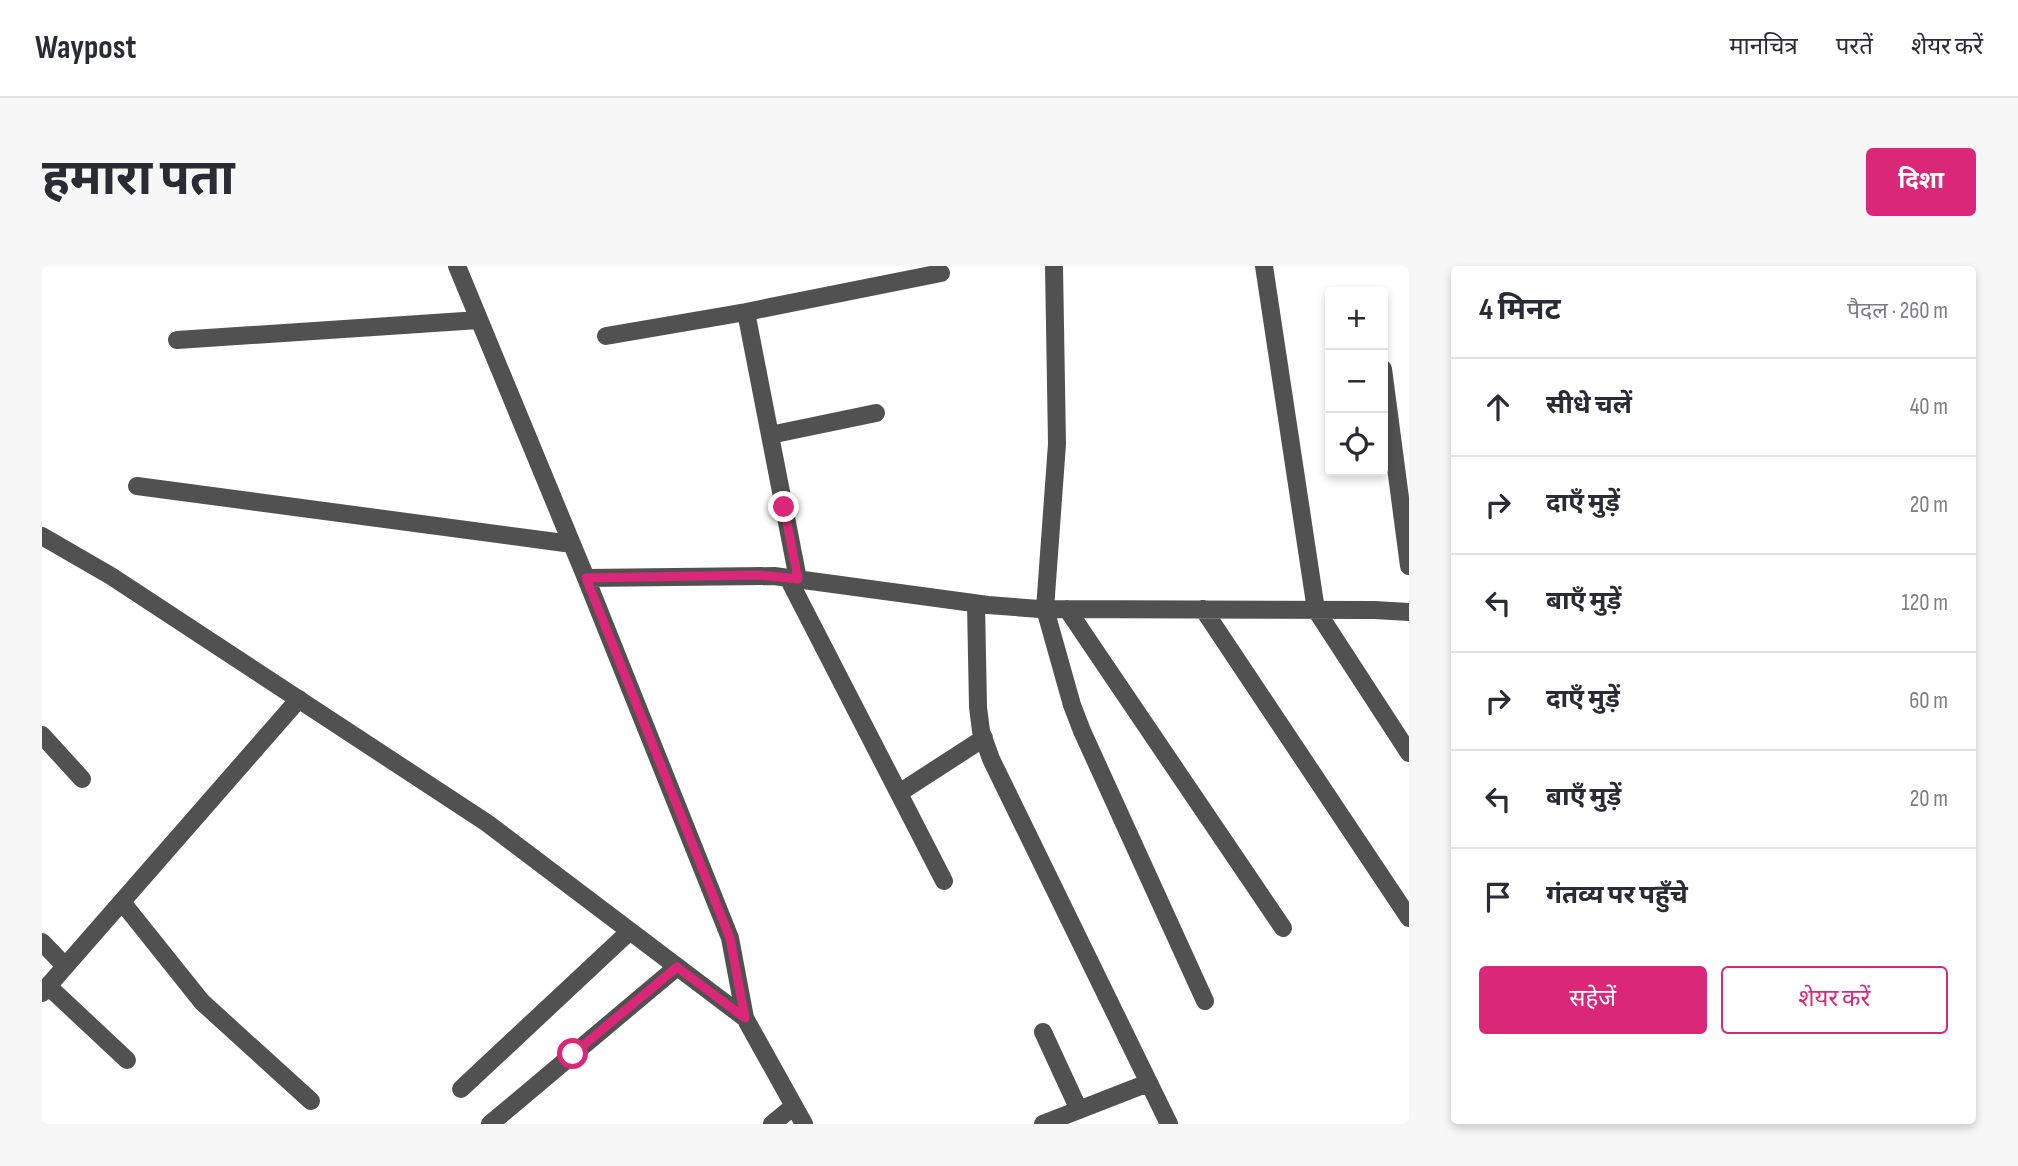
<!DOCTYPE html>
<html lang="hi">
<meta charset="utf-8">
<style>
:root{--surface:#fff;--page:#f7f7f7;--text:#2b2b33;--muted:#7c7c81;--line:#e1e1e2;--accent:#db2777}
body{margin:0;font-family:"Sofia Sans Condensed","Noto Sans Devanagari",sans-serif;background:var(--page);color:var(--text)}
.controls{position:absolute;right:21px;top:21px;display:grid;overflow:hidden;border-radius:7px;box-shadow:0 4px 10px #0003}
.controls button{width:63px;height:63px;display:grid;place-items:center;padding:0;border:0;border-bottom:2px solid var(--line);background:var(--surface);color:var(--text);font:35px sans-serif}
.stop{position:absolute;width:21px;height:21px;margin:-16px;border:5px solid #db2777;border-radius:50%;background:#fff}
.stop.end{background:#db2777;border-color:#fff;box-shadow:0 2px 7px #0008}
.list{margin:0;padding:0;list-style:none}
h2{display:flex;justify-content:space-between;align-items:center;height:91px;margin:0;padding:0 28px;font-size:30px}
h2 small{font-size:23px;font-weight:400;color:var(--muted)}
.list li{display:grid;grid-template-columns:46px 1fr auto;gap:21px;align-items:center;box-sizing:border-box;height:98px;padding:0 28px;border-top:2px solid var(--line)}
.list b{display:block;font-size:26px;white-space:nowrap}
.list em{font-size:23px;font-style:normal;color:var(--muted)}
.actions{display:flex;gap:14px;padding:21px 28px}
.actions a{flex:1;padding:16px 0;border:2px solid var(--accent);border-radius:7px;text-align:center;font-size:24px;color:var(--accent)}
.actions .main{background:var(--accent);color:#fff}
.icon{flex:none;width:38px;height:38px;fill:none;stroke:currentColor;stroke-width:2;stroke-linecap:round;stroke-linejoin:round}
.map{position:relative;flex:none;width:1367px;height:858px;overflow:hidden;border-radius:7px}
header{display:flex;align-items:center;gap:42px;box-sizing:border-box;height:98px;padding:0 35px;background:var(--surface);border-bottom:2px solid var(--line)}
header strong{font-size:33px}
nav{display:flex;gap:38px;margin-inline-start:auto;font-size:24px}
.intro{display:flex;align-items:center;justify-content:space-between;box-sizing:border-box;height:168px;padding:0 42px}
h1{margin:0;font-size:49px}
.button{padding:18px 32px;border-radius:7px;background:var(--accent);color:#fff;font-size:24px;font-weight:700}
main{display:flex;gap:42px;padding:0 42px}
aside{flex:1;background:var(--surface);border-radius:7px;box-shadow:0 4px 10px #0003}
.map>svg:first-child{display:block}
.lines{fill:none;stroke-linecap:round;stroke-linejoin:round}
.minor{stroke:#515151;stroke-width:18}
.route{stroke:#db2777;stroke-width:9}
</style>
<header>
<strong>Waypost</strong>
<nav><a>मानचित्र</a><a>परतें</a><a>शेयर करें</a></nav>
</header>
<div class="intro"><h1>हमारा पता</h1><a class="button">दिशा</a></div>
<main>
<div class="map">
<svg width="1367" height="858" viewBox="0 0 1367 858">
<rect width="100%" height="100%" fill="#fff"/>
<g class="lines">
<!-- minor -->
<path class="minor" d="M415 0 544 312 688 672 703 752
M1012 0 1015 178 1003 343 1030 439 1040 465 1163 735
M1222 0 1274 344 1367 487
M704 46 756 313
M564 70 704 46 899 7
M135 74 437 54
M1341 103 1367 300
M728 169 834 147
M95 220 530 278
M0 270 69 310 445 557 703 752 762 858
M544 312 732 310 946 339 998 343 1332 344 1367 346
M746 312 902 615
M934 338 936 441 939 465 949 493 1127 858
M1025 343 1241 662
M1161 343 1367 652
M0 469 40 513
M857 527 942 472
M80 636 160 736 269 835
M0 676 23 700
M6 720 85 794
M0 727 257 433
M1001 766 1037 844
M419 823 588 665
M448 858 635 701
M730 858 752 840
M1001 858 1106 817"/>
</g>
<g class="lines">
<!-- route -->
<path class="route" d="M531 788 635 701 703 752 688 672 544 312 718 309 756 313 742 241"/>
</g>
</svg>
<div class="controls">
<button>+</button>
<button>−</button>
<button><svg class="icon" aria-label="locate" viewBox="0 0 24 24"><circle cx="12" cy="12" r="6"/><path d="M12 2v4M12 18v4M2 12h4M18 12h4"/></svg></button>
</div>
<div class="stop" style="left:531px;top:788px"></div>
<div class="stop end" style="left:742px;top:241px"></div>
</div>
<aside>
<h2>4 मिनट<small>पैदल · 260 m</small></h2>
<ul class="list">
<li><svg class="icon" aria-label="ahead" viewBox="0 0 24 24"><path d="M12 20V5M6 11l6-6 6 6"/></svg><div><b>सीधे चलें</b></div><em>40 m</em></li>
<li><svg class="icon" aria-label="right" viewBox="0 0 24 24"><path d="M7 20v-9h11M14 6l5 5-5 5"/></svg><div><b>दाएँ मुड़ें</b></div><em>20 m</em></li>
<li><svg class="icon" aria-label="left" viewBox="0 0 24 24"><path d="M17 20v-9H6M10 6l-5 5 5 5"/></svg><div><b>बाएँ मुड़ें</b></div><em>120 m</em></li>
<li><svg class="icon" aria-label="right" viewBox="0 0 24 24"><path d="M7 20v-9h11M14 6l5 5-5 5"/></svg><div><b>दाएँ मुड़ें</b></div><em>60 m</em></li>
<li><svg class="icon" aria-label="left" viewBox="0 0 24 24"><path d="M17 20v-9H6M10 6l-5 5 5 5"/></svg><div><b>बाएँ मुड़ें</b></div><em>20 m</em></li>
<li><svg class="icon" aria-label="arrive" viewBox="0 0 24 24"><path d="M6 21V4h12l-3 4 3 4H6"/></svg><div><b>गंतव्य पर पहुँचे</b></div></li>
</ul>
<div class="actions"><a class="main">सहेजें</a><a>शेयर करें</a></div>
</aside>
</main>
